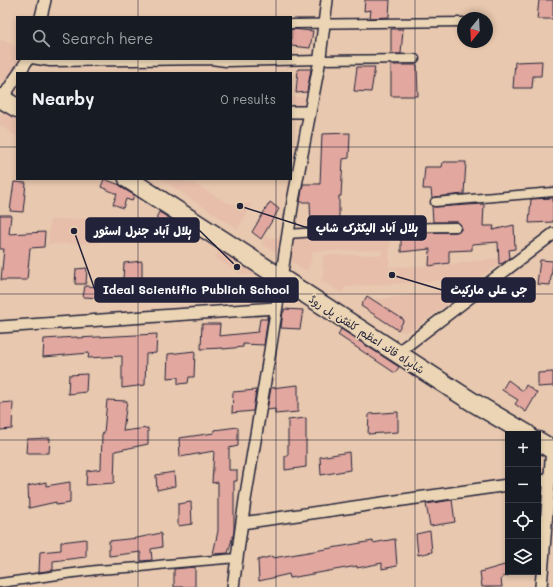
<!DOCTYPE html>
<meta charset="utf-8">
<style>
:root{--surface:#171b24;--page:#242831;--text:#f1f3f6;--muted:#9ea1a6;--line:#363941}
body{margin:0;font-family:Mali,"Playpen Sans Arabic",sans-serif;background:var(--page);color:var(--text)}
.controls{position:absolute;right:12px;bottom:12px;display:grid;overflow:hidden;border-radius:0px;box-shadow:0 2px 6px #0003}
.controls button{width:36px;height:36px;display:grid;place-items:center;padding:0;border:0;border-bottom:1px solid var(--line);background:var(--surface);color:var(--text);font:20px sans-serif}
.compass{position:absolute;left:457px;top:12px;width:36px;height:36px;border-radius:50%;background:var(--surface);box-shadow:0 2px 6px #0003;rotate:198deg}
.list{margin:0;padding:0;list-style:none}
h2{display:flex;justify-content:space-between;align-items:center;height:52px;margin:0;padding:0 16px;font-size:17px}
h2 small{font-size:13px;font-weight:400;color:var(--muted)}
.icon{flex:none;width:22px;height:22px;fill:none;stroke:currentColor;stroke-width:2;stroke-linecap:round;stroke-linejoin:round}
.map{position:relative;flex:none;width:553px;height:587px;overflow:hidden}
.search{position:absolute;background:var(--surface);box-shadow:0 2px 6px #0003;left:16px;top:16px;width:276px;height:44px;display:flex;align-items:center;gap:10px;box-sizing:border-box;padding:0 14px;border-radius:0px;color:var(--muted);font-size:15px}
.panel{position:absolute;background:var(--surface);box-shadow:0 2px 6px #0003;left:16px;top:72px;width:276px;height:108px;border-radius:0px}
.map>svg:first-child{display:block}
.built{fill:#e6beaa}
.building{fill:#e2a89f;stroke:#22223b}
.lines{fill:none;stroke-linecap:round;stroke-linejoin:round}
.pedestrian-casing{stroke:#22223b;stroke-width:11}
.minor-casing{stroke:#22223b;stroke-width:14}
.trunk-casing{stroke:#22223b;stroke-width:21}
.pedestrian{stroke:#ebd5b4;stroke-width:8}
.minor{stroke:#ebd5b4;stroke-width:11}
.trunk{stroke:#ebd5b4;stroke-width:18}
.grid{fill:none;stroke:#22223b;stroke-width:1;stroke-opacity:0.55}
.labels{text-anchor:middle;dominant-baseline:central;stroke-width:3;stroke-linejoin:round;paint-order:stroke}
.street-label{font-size:11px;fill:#22223b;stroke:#ebd5b4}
.leader{fill:none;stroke:#22223b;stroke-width:1.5}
.callout-dot{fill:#22223b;stroke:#ebd5b4;stroke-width:1.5}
.callout{fill:#22223b;stroke:#22223b;stroke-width:1.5}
.callout-label{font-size:12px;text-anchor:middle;font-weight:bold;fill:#fff}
</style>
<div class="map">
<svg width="553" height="587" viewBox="0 0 553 587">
<rect width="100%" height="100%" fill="#e8c8ae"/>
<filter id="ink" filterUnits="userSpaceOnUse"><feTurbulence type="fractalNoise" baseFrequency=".025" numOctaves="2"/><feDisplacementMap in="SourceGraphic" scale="8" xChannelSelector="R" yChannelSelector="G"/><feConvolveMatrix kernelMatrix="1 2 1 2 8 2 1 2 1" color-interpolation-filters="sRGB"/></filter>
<g filter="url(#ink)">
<!-- built -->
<path class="built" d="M0 39 17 47V59H22L11 85 0 80Z
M291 97H308L305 110H291Z
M4 109 17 118V137L0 125V117Z
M161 179H186V183H195L198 186 229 204H252L238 229Z
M100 218 99 243 48 244 50 220Z
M390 230 389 267 429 266 461 263 499 258V264L462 289V293L427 319 415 328 405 332 398 330 404 320 373 300 447 291 444 280 345 287 342 293 321 281 324 269 322 268 324 255H382V250L313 251 308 270 298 268V265L287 259 291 237 342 235Z
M265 236 285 240 282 256 262 244Z
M221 248 264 275H242L215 258Z"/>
<!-- building -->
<path class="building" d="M365 0H390L389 17 370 18 371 10 364 11Z
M539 0H553V19H537Z
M291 29 313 31 310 48 291 46Z
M391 29H403L401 54H391Z
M542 61 541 76H533L532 88H513L515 62Z
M391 65H417L418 96H391Z
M357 67H375L371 92 354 91Z
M298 69H311L307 92 296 93Z
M350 133 349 158 343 159 341 196H339V225L311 227 310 202H300L303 184H320L322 134Z
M443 162H466L464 194 435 197 432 198 431 189H423L425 167H442Z
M104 179 120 185 122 188 134 195 132 201 126 199 123 208 113 204 117 194 101 187Z
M14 182 26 183 23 212 10 211Z
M553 198V222L529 223 531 199Z
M270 202 279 209 261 239 252 232Z
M484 204 483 226H494L493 230 514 225 515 249 509 250 510 258 503 263 499 264 498 242 472 244V250L449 251V263L429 266 430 249 401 252V235L420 233 456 232 461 230V225L458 222H433L432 206 435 207Z
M159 212 174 221 170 228 156 218Z
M0 215H11L9 234 45 232 44 247 30 248 27 280H1L4 249H0Z
M540 260 553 261 550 285 537 284Z
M142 261V285L159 283 158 295 122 297 124 263Z
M87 268 86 284H75L76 269Z
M85 286 103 287 102 298 83 297Z
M367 296 404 320 398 330 361 306Z
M284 309 303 310 300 329 281 328 283 312H284Z
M267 316H268L264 345 243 344V347L223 349V348L201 349 202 324H220L219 336 258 332 260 319H267Z
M341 329 399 367 395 373 338 335Z
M157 334 156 353 146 354 145 385 122 388V356L88 358 89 353 43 357 44 339 77 337V338Z
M195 351 194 377H189L188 383 178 384V377L167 378 168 354Z
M553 372V386L538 387V373Z
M87 374 86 392 68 394 69 375Z
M508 380 523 391 526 385 537 393 526 412 515 404 518 400 502 390Z
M298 385V412L275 414V409L267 410 271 388Z
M256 390 253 411 232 413 233 392Z
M107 400 127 401 123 431 148 428V444L115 451 114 483 86 485 87 471 101 469 102 434 104 433Z
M13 402 12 429 0 430V403Z
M398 412V432L368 434 369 414Z
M306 418V467L285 470V456H288V420Z
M238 427V446L229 448V470H237V481H234V532L228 553 213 554 218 531V482L212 483 214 451 180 457 179 438 214 433V430Z
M50 438 49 453H26L27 439Z
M349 452 350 470 321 475 320 457Z
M174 472 175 486 157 490 156 475Z
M46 482V486L70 482V503L56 505V502L29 508 28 486Z
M452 500 455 522 430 526 426 504Z
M191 502 192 524 178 526V504Z
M430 531 432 552 418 555 416 534Z
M161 533 162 547 151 549 152 560 141 561V552L109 556V541L137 538Z
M86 539V557L53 561V570L39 572 40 552 61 550V542Z
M395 539 397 566 382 569V563L357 568V566L290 578 289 574 259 581 258 560 273 556V558L373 541V543Z
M508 564V576L502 577 503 578 501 579 502 587H482L480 572Z
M195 567V587H174V569Z"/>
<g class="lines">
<!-- pedestrian casing -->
<g class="pedestrian-casing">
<path id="pedestrian" d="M291 24 463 22
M32 59 50 62 211 60 226 62 320 60 415 59
M435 202 553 192
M288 234 374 228 456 227
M0 583 58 575 97 570 141 567 167 564 237 558"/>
</g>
<!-- minor casing -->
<g class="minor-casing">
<path id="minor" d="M41 17 45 0
M19 73 28 59
M0 102 17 76
M291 112H310
M0 327 276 308
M397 353 553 234
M538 481 550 480
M242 523 508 485
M233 587 245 500 270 351 293 201 319 65 327 0
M541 587 552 449"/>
</g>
<!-- trunk casing -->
<g class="trunk-casing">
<path id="trunk" d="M0 98 17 108
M128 179 471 401 527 434
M538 441 553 450"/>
</g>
<!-- pedestrian -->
<use href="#pedestrian" class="pedestrian"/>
<!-- minor -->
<use href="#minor" class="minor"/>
<!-- trunk -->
<use href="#trunk" class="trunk"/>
</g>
</g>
<!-- grid -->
<path class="grid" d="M138 0V17M276 0V17M415 0V587M138 59V73M276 59V73M0 147H17M291 147H553M138 179V587M276 179V587M0 294H553M0 440H508M538 440H553"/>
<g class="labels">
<!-- street labels -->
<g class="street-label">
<text transform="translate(367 334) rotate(33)">شاہراہ قائد اعظم کلفٹن پل روڈ</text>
</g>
</g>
<!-- callouts -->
<path class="leader" d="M240 206L308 228M237 267L199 230M74 231L95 290M392 275L442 290"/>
<g class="callout-dot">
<circle cx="240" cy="206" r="4"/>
<circle cx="237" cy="267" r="4"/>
<circle cx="74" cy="231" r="4"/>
<circle cx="392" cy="275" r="4"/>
</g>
<g class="callout">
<rect x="308" y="216" width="118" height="24" rx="4"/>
<rect x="86" y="218" width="113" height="24" rx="4"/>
<rect x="95" y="278" width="203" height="24" rx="4"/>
<rect x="442" y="278" width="93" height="24" rx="4"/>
</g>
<g class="callout-label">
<text x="367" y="232">ہلال آباد الیکٹرک شاپ</text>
<text x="143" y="235">ہلال آباد جنرل اسٹور</text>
<text x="196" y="294">Ideal Scientific Publich School</text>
<text x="489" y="294">جی علی مارکیٹ</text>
</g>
</svg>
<div class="controls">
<button>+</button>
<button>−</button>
<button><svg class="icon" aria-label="locate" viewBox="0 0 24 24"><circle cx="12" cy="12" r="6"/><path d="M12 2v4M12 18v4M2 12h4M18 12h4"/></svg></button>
<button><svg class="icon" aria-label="layers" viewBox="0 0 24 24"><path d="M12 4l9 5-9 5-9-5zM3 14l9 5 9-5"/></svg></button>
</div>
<svg class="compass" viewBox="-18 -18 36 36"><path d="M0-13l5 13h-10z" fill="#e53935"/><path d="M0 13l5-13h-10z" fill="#9ea1a6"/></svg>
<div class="search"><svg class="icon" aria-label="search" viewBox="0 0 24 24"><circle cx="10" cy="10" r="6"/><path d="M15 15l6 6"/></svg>Search here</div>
<section class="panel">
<h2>Nearby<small>0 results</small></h2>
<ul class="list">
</ul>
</section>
</div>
